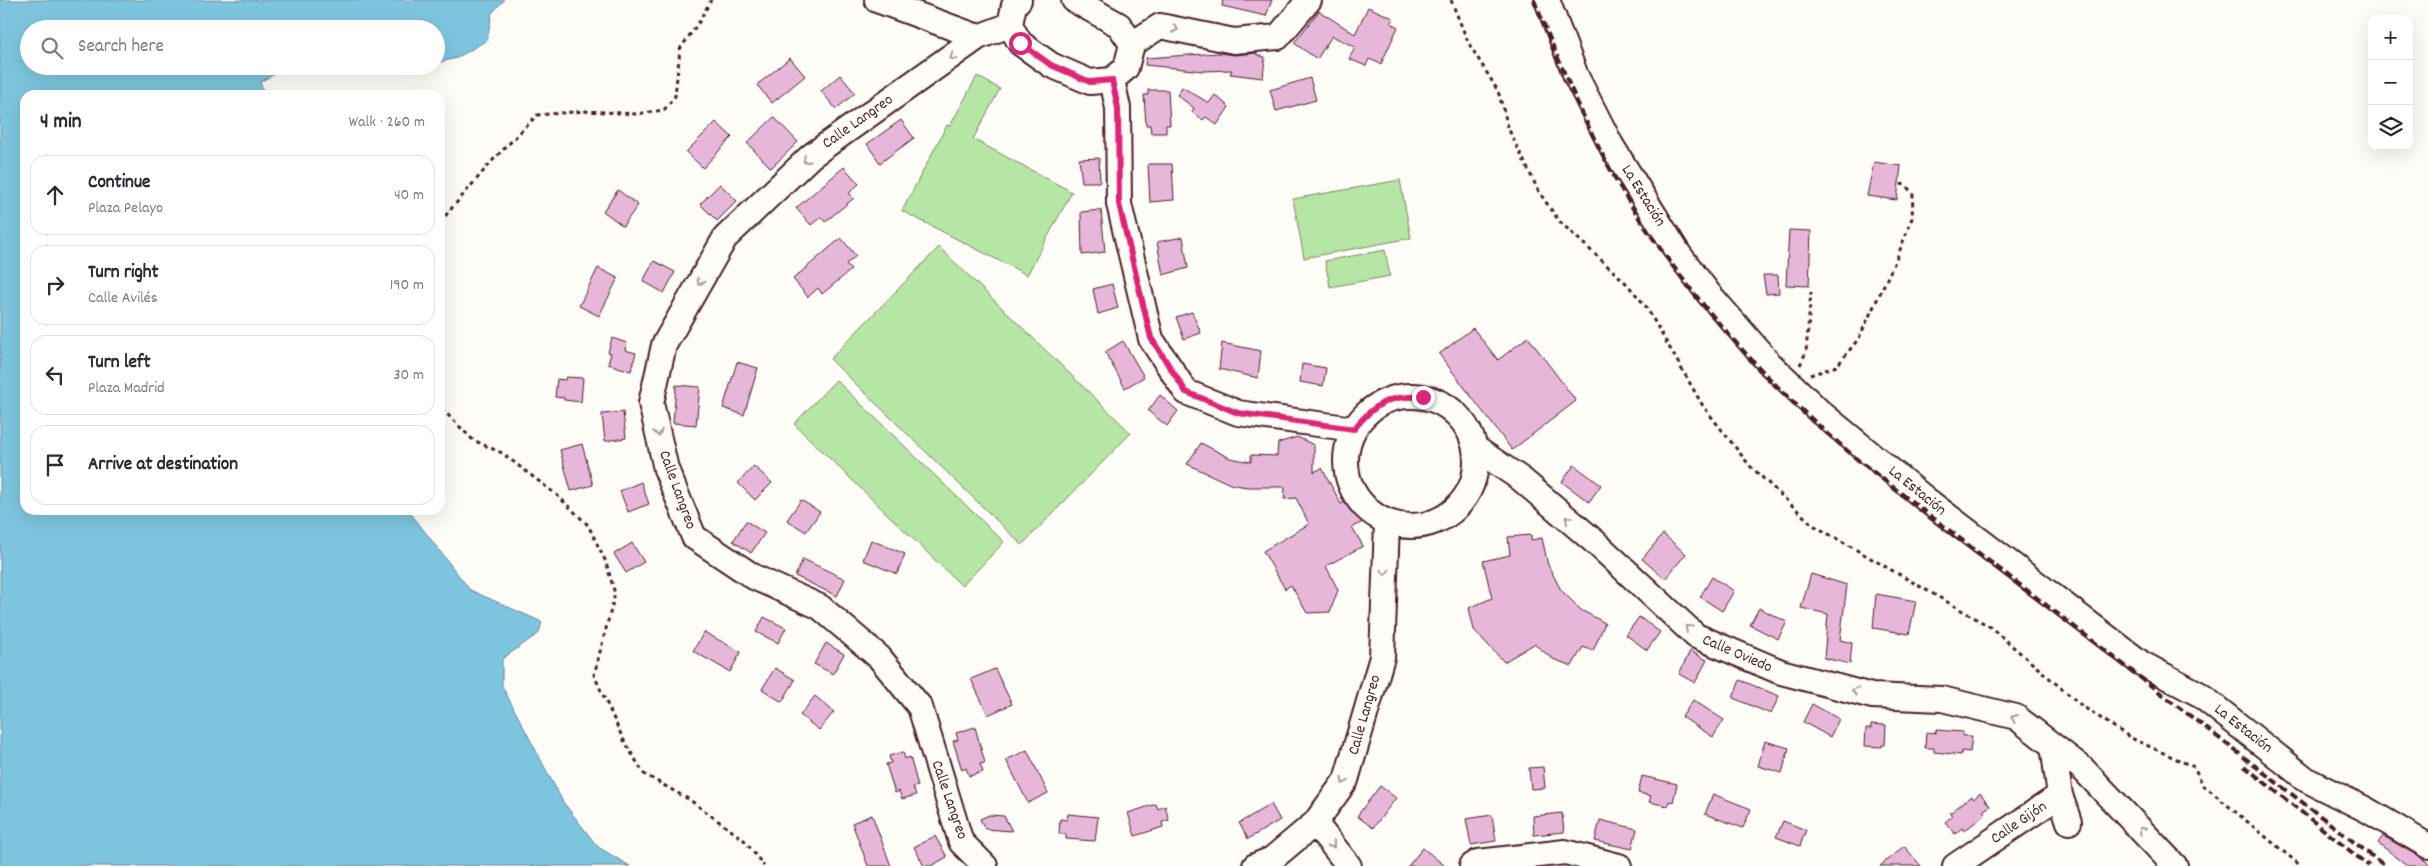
<!DOCTYPE html>
<meta charset="utf-8">
<style>
:root{--surface:#fff;--page:#f2f2f3;--text:#2b2b33;--muted:#7c7c81;--line:#e1e1e2}
body{margin:0;font-family:Dekko,sans-serif;background:var(--page);color:var(--text)}
.controls{position:absolute;right:15px;top:15px;display:grid;overflow:hidden;border-radius:10px;box-shadow:0 5px 20px #0002}
.controls button{width:45px;height:45px;display:grid;place-items:center;padding:0;border:0;border-bottom:1px solid var(--line);background:var(--surface);color:var(--text);font:25px sans-serif}
.stop{position:absolute;width:15px;height:15px;margin:-11px;border:4px solid #db2777;border-radius:50%;background:#fff}
.stop.end{background:#db2777;border-color:#fff;box-shadow:0 1px 5px #0008}
.list{margin:0;padding:0;list-style:none}
h2{display:flex;justify-content:space-between;align-items:center;height:65px;margin:0;padding:0 20px;font-size:21px}
h2 small{font-size:16px;font-weight:400;color:var(--muted)}
.list li{display:grid;grid-template-columns:32px 1fr auto;gap:15px;align-items:center;box-sizing:border-box;height:80px;margin:0 10px 10px;padding:0 10px;border:1px solid var(--line);border-radius:15px}
.list b{display:block;font-size:19px;white-space:nowrap}
.list p{margin:0;font-size:16px;white-space:nowrap;color:var(--muted)}
.list em{font-size:16px;font-style:normal;color:var(--muted)}
.icon{flex:none;width:28px;height:28px;fill:none;stroke:currentColor;stroke-width:2;stroke-linecap:round;stroke-linejoin:round}
.map{position:relative;flex:none;width:2428px;height:866px;overflow:hidden}
.search{position:absolute;background:var(--surface);box-shadow:0 5px 20px #0002;left:20px;top:20px;width:425px;height:55px;display:flex;align-items:center;gap:12px;box-sizing:border-box;padding:0 18px;border-radius:28px;color:var(--muted);font-size:19px}
.panel{position:absolute;background:var(--surface);box-shadow:0 5px 20px #0002;left:20px;top:90px;width:425px;height:425px;border-radius:15px}
.map>svg:first-child{display:block}
.green{fill:#b5e6a6;stroke:#808268}
.water{fill:#7dc5de;stroke:#698396}
.building{fill:#e6b7d9;stroke:#4a1f2b}
.lines{fill:none;stroke-linecap:round;stroke-linejoin:round}
.minor-casing{stroke:#4a1f2b;stroke-width:28}
.path{stroke:#4a1f2b;stroke-width:3;stroke-dasharray:4 4;stroke-linecap:butt}
.minor{stroke:#fdfcf7;stroke-width:24}
.rail{stroke:#4a1f2b;stroke-width:4;stroke-dasharray:8 4;stroke-linecap:butt}
.oneway{stroke:#ac999b}
.route{stroke:#db2777;stroke-width:6}
.labels{text-anchor:middle;dominant-baseline:central;stroke-width:5;stroke-linejoin:round;paint-order:stroke}
.street-label{font-size:16px;fill:#4a1f2b;stroke:#fdfcf7}
</style>
<div class="map">
<svg width="2428" height="866" viewBox="0 0 2428 866">
<rect width="100%" height="100%" fill="#fdfcf7"/>
<filter id="ink" filterUnits="userSpaceOnUse"><feTurbulence type="fractalNoise" baseFrequency=".02" numOctaves="2"/><feDisplacementMap in="SourceGraphic" scale="10" xChannelSelector="R" yChannelSelector="G"/><feConvolveMatrix kernelMatrix="1 2 1 2 8 2 1 2 1" color-interpolation-filters="sRGB"/></filter>
<g filter="url(#ink)">
<!-- green -->
<path class="green" d="M977 76 1000 89 973 139 1072 192 1027 275 902 211 947 125 950 126Z
M1400 180 1411 238 1304 258 1293 199Z
M939 247 1131 433 1022 545 830 359Z
M1385 250 1390 276 1330 287 1325 261Z
M836 380 1004 542 962 586 794 424Z"/>
<!-- water -->
<path class="water" d="M0 0H504L492 13 487 40 457 58 436 63V29H29V66H289L260 82 265 95H25V510H408L470 590 542 622 539 633 502 659V686L563 802 598 847 630 866H0Z"/>
<!-- building -->
<path class="building" d="M1223 0H1272L1266 16 1222 6Z
M1368 7 1393 18 1391 23 1398 27 1381 64 1369 59 1366 66 1349 59 1355 47 1332 36 1317 59 1294 43 1319 11 1355 34Z
M1218 53 1235 55 1257 53V55L1265 57 1263 78 1230 74 1232 70 1203 71 1145 65 1146 58Z
M790 58 805 76 772 103 757 85Z
M840 75 855 93 836 109 821 91Z
M1310 78 1316 100 1276 111 1270 90Z
M1182 87 1209 103 1215 95 1229 107 1217 125 1206 117 1203 120 1192 112 1194 108 1177 95Z
M1148 90H1168L1170 125H1166V133H1151L1150 125H1146L1144 95H1148Z
M774 117 798 142 771 168 747 143Z
M901 120 914 138 880 163 867 144Z
M716 122 732 137 703 168 686 152Z
M1099 158 1100 182H1082L1079 159Z
M1874 162 1901 166 1897 200 1867 196Z
M1148 164H1172L1174 200 1150 202Z
M844 167 859 184 849 193 854 198 825 222 821 217 811 225 796 208Z
M720 184 737 201 717 221 700 204Z
M618 190 638 205 623 226 603 211Z
M1101 210 1105 252 1082 255 1081 212Z
M1789 230 1811 231 1809 286 1786 285Z
M1183 237 1188 268 1163 275 1157 242Z
M841 238 856 256 846 264 851 270 822 294 818 288 808 297 793 279Z
M654 261 675 272 664 293 643 281Z
M598 268 618 278 599 316 579 306Z
M1763 275H1778L1779 293 1766 294Z
M1112 284 1118 308 1098 314 1093 289Z
M1192 312 1201 333 1184 339 1176 317Z
M1473 328 1498 360 1528 337 1576 401 1512 450 1439 354Z
M612 338 627 343 625 350 636 353 631 371 608 364 611 353 608 352Z
M1123 341 1144 377 1125 388 1105 352Z
M1222 343 1261 351 1258 378 1219 369Z
M737 362 758 368 744 415 723 408Z
M1302 364 1326 368 1323 386 1300 382Z
M566 377 583 378 581 402 564 400V398L555 397 557 379 565 380Z
M676 385 700 387 696 425 673 423Z
M1160 395 1178 411 1167 426 1148 411Z
M623 412 626 438 605 441 602 414Z
M1297 437 1314 445V472L1322 468 1341 504 1354 497 1368 520 1352 527 1363 546 1326 566 1338 590 1330 612 1307 613 1291 585 1285 589 1263 551 1309 524 1296 498 1284 499 1285 487H1247L1230 484 1187 464 1201 443 1230 458 1251 462V455L1277 456 1278 443Z
M582 444 593 485 571 491 560 450Z
M1574 465 1601 485 1589 502 1562 482Z
M754 466 772 483 755 500 738 483Z
M641 482 649 504 628 512 620 491Z
M801 500 820 512 806 532 787 520Z
M746 521 765 533 751 553 733 541Z
M1663 534 1686 554 1665 579 1642 559Z
M1531 535V540L1542 538 1548 565 1561 590 1581 610 1605 623 1593 651 1583 647 1572 666 1553 659 1534 644 1504 662 1474 630 1469 608 1492 598 1483 561 1510 555 1508 537Z
M871 540 905 554 897 574 863 560Z
M632 543 644 562 626 573 614 554Z
M803 559 845 579 837 596 795 576Z
M1811 574 1847 585 1840 640 1852 643 1850 664 1824 658 1828 614 1801 608Z
M1712 577 1734 591 1722 611 1700 597Z
M1876 594 1916 601 1909 634 1873 628Z
M1759 608 1787 622 1778 639 1750 625Z
M764 617 786 628 778 643 756 632Z
M1639 617 1660 632 1647 650 1626 635Z
M704 632 741 652 730 672 693 651Z
M826 643 844 654 833 674 814 664Z
M1690 651 1707 660 1695 683 1679 674Z
M775 668 795 680 782 702 762 689Z
M995 669 1012 704 988 715 971 679Z
M1740 680 1779 696 1771 714 1733 698Z
M815 696 834 712 819 730 800 715Z
M1693 700 1724 720 1713 737 1682 717Z
M1812 704 1839 719 1830 737 1803 722Z
M1871 724 1886 725 1885 745H1882V747L1865 746 1866 728H1871Z
M975 727 985 763 980 764 983 772 969 776 966 768 962 770 953 741 958 740 956 733Z
M1936 730 1963 732V736H1972L1970 752 1962 751 1961 755 1934 752V748H1925L1926 732 1936 733Z
M1765 741 1789 748 1782 773 1758 766Z
M1027 750 1048 793 1028 803 1006 760Z
M903 752 905 759 910 757 918 786 913 787 916 795 902 799 899 791 895 793 886 764 891 763 889 756Z
M1543 767 1545 788 1531 789 1529 768Z
M1642 776 1677 784 1673 802 1669 801 1668 806 1649 802 1651 796 1638 793Z
M1380 786 1396 798 1373 828 1357 816Z
M1980 793 1990 806 1983 811 1986 814 1964 831 1962 828 1955 834 1945 822 1952 816 1950 813 1972 796 1974 799Z
M1713 794 1751 809 1743 828 1705 814Z
M1156 804 1158 809 1165 806 1169 820 1162 822 1163 827 1135 836 1128 813Z
M1271 804 1280 820 1248 839 1239 823Z
M1562 813 1564 832 1534 835 1533 816Z
M1068 814 1098 817 1095 841 1066 839V834H1059L1060 819 1067 820Z
M872 815 891 866H868L852 823Z
M989 815 1004 816 1012 831 985 829 980 819Z
M1492 815 1496 841 1471 845 1466 819Z
M1600 820 1637 829 1632 849 1595 841Z
M1783 821 1806 830 1800 846 1776 837Z
M935 836 947 857 931 866H924L914 847Z
M2383 836 2420 857 2428 863V866H2408L2378 843Z
M1904 846 1921 866H1880Z
M1423 848 1445 866H1408Z"/>
<g class="lines">
<!-- minor casing -->
<g class="minor-casing">
<path id="minor" d="M877 0 978 37
M1019 0 1014 5 1010 25 1020 43 1051 65 1090 82 1112 80 1126 68 1132 44 1119 25 1074 0
M1547 0 1576 76 1611 145 1678 253 1709 294 1770 364 1788 381 1820 412 1928 501 2141 663 2199 694 2307 780 2367 810 2428 846
M1132 44 1160 26 1234 41 1278 37 1309 0
M1112 80 1118 108 1119 204 1151 339 1186 392 1238 413 1354 429
M1346 461a65 65 0 1 1 130 0a65 65 0 1 1-130 0Z
M1475 448 1521 479 1596 543 1696 636 1781 672 1872 696 1942 699 2016 717 2082 768 2175 866
M2053 746 2060 795
M1315 823 1349 866
M985 866 961 842 920 707 879 657 820 607 754 577 694 537 666 469 651 403 664 345 725 238 811 156 978 37 1010 25
M1255 866 1272 859 1315 823 1346 780 1382 657 1387 523
M1472 866 1478 862 1565 852 1619 866
M1955 866 2060 795 2069 822"/>
</g>
<!-- path -->
<path class="path" d="M1451 0 1468 42 1498 91 1509 130 1539 192 1559 221 1625 282 1645 305 1703 406 1750 466 1813 525 1989 626 2082 706 2131 738 2194 767 2203 785 2301 866
M440 222 493 160 537 115 586 111 636 114 664 110 675 96 680 49 699 22 711 0
M1800 365 1806 352 1811 292
M1810 375 1837 366 1859 338 1898 255 1912 218 1913 195 1906 185 1900 184
M440 401 442 409 473 440 502 453 558 496 588 525 606 562 615 594 594 675 623 739 644 774 690 800 744 840 764 866"/>
<!-- minor -->
<use href="#minor" class="minor"/>
<!-- rail -->
<path class="rail" d="M1534 0C1566 78 1601 165 1650 234 1690 292 1737 347 1787 396 1810 418 1834 439 1858 460L2385 866
M2244 766 2369 866"/>
</g>
<!-- one-way arrows -->
<defs><path id="oneway-chevron" d="M-2-3.5L2.5 0L-2 3.5" fill="none" stroke-width="1.6" stroke-linecap="round" stroke-linejoin="round" transform="scale(1.25)"/></defs>
<g class="oneway">
<use href="#oneway-chevron" transform="translate(1175 29) rotate(12)"/>
<use href="#oneway-chevron" transform="translate(953 57) rotate(146)"/>
<use href="#oneway-chevron" transform="translate(806 160) rotate(137)"/>
<use href="#oneway-chevron" transform="translate(700 282) rotate(119)"/>
<use href="#oneway-chevron" transform="translate(658 433) rotate(77)"/>
<use href="#oneway-chevron" transform="translate(1568 519) rotate(-140)"/>
<use href="#oneway-chevron" transform="translate(1385 572) rotate(92)"/>
<use href="#oneway-chevron" transform="translate(1688 628) rotate(-137)"/>
<use href="#oneway-chevron" transform="translate(1855 691) rotate(-165)"/>
<use href="#oneway-chevron" transform="translate(2014 718) rotate(-157)"/>
<use href="#oneway-chevron" transform="translate(1344 781) rotate(118)"/>
<use href="#oneway-chevron" transform="translate(2142 830) rotate(-133)"/>
<use href="#oneway-chevron" transform="translate(1332 845) rotate(51)"/>
</g>
</g>
<g class="lines" filter="url(#ink)">
<!-- route -->
<path class="route" d="M1020 43 1051 65 1090 82 1112 80 1118 108 1119 204 1151 338 1186 392 1238 413 1354 429C1375 403 1389 395 1423 397"/>
</g>
<g class="labels">
<!-- street labels -->
<g class="street-label">
<text transform="translate(858 122) rotate(-35)">Calle Langreo</text>
<text transform="translate(1643 196) rotate(58)">La Estación</text>
<text transform="translate(677 490) rotate(70)">Calle Langreo</text>
<text transform="translate(1917 491) rotate(39)">La Estación</text>
<text transform="translate(1737 654) rotate(23)">Calle Oviedo</text>
<text transform="translate(1365 715) rotate(-74)">Calle Langreo</text>
<text transform="translate(2243 729) rotate(38)">La Estación</text>
<text transform="translate(949 800) rotate(71)">Calle Langreo</text>
<text transform="translate(2019 823) rotate(-34)">Calle Gijón</text>
</g>
</g>
</svg>
<div class="controls">
<button>+</button>
<button>−</button>
<button><svg class="icon" aria-label="layers" viewBox="0 0 24 24"><path d="M12 4l9 5-9 5-9-5zM3 14l9 5 9-5"/></svg></button>
</div>
<div class="stop" style="left:1020px;top:43px"></div>
<div class="stop end" style="left:1423px;top:397px"></div>
<div class="search"><svg class="icon" aria-label="search" viewBox="0 0 24 24"><circle cx="10" cy="10" r="6"/><path d="M15 15l6 6"/></svg>Search here</div>
<section class="panel">
<h2>4 min<small>Walk · 260 m</small></h2>
<ul class="list">
<li><svg class="icon" aria-label="ahead" viewBox="0 0 24 24"><path d="M12 20V5M6 11l6-6 6 6"/></svg><div><b>Continue</b><p>Plaza Pelayo</p></div><em>40 m</em></li>
<li><svg class="icon" aria-label="right" viewBox="0 0 24 24"><path d="M7 20v-9h11M14 6l5 5-5 5"/></svg><div><b>Turn right</b><p>Calle Avilés</p></div><em>190 m</em></li>
<li><svg class="icon" aria-label="left" viewBox="0 0 24 24"><path d="M17 20v-9H6M10 6l-5 5 5 5"/></svg><div><b>Turn left</b><p>Plaza Madrid</p></div><em>30 m</em></li>
<li><svg class="icon" aria-label="arrive" viewBox="0 0 24 24"><path d="M6 21V4h12l-3 4 3 4H6"/></svg><div><b>Arrive at destination</b></div></li>
</ul>
</section>
</div>
